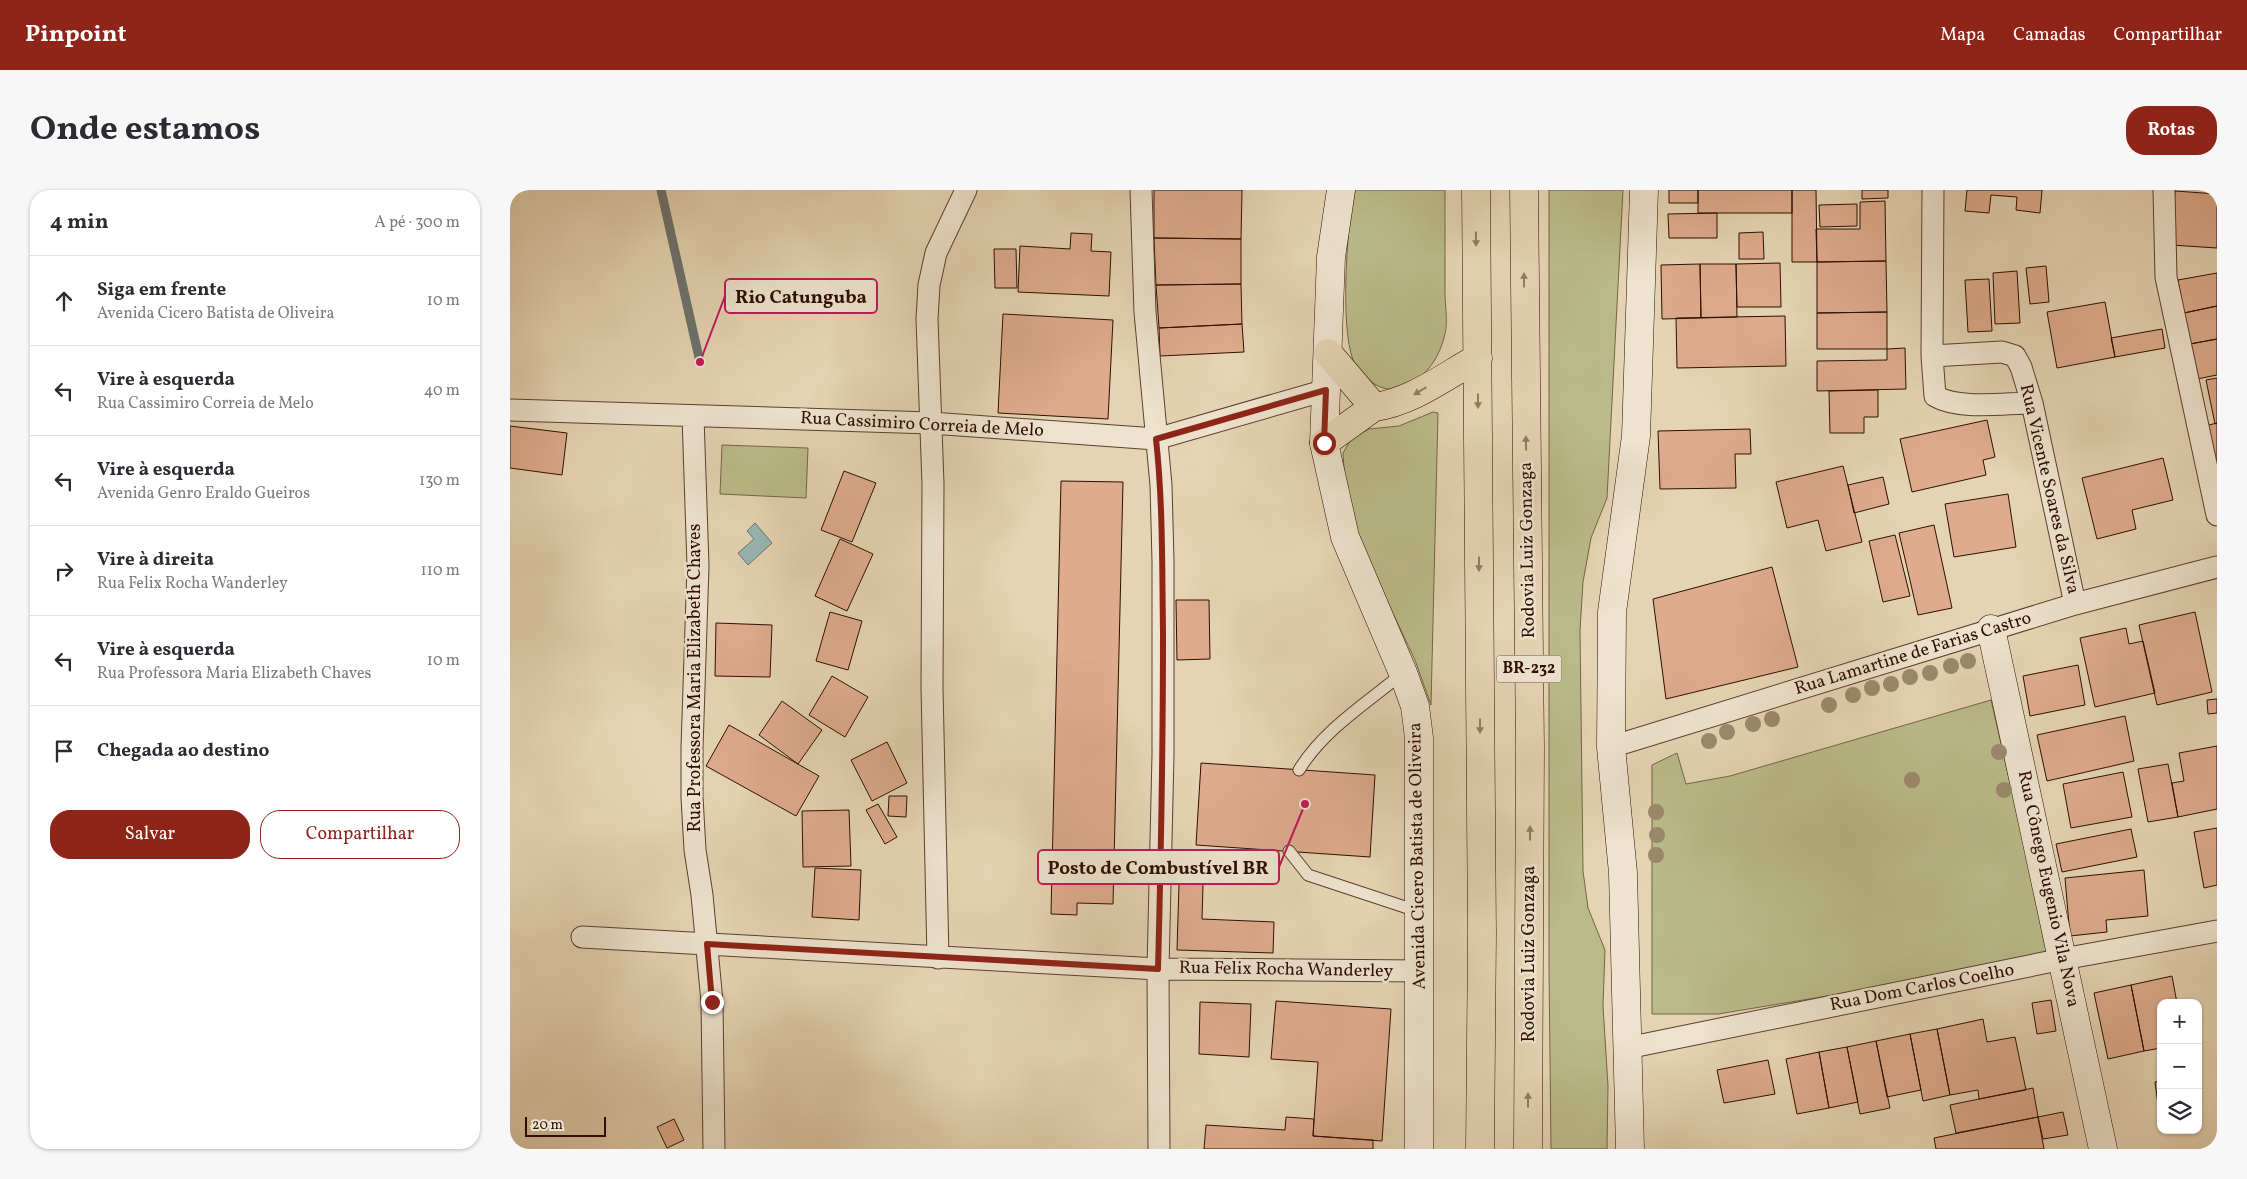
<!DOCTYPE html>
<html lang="pt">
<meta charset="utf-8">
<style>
:root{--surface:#fff;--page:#f7f7f7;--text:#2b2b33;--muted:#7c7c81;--line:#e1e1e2;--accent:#8f2418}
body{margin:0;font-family:Vollkorn,serif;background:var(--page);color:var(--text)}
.controls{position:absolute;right:15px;bottom:15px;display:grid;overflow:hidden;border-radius:10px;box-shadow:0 1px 4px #0004}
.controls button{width:45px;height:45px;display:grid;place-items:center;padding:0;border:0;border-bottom:1px solid var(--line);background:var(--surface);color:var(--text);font:25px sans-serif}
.scale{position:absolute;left:15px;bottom:12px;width:81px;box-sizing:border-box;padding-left:5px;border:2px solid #2d0f03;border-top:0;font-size:14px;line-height:18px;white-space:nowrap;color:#2d0f03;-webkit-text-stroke:4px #eee3ce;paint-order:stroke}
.stop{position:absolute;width:15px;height:15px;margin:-11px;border:4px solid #8f2418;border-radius:50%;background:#fff}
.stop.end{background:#8f2418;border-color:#fff;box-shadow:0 1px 5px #0008}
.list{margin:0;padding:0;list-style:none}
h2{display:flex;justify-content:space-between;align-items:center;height:65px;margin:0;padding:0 20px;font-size:21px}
h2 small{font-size:16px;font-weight:400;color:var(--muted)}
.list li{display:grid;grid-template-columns:32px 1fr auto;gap:15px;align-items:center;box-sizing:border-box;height:90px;padding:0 20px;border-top:1px solid var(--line)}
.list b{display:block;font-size:19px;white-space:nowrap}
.list p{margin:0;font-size:16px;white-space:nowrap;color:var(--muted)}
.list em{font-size:16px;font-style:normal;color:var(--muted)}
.actions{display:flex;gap:10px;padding:15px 20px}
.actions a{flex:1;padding:11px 0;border:1px solid var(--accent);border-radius:20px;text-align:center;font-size:18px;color:var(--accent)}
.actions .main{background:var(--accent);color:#fff}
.icon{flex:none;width:28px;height:28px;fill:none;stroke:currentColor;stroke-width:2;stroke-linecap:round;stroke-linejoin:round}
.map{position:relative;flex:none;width:1707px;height:959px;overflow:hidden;border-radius:20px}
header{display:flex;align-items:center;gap:30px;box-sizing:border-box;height:70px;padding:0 25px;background:var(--accent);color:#fff}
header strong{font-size:24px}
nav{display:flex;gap:28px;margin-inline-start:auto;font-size:18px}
.intro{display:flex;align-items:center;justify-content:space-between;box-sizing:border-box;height:120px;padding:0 30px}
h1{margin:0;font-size:35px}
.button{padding:12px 22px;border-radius:20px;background:var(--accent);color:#fff;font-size:18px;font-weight:700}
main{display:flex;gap:30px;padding:0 30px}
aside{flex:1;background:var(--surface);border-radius:20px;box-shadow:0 1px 4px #0004}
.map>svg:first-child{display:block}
.green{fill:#babb89;stroke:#746546}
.water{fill:#98b7b5;stroke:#6d746e}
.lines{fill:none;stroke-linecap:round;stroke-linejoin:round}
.stream{stroke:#6d746e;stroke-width:9}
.building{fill:#deab8c;stroke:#2d0f03}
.lane-casing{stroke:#5b402f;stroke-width:13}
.street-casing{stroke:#5b402f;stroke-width:23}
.secondary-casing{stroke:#2d0f03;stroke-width:29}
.highway-casing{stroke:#2d0f03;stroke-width:29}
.lane{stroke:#eee3ce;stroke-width:11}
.street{stroke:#eee3ce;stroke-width:21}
.secondary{stroke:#eee3ce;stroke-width:28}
.highway{stroke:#e5d4b3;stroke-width:28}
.tree{fill:#9b896c}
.oneway{fill:#927b64}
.route{stroke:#8f2418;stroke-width:6}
.labels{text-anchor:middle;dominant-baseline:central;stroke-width:5;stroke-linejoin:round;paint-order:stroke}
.shield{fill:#eee3ce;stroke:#674f40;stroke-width:1}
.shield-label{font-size:16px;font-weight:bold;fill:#2d0f03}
.street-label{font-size:18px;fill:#2d0f03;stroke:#eee3ce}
.leader{fill:none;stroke:#c2185b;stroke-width:2}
.callout-dot{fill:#c2185b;stroke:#eee3ce;stroke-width:2}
.callout{fill:#eee3ce;stroke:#c2185b;stroke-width:2}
.callout-label{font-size:19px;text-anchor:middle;font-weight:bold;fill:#2d0f03}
</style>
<header>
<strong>Pinpoint</strong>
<nav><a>Mapa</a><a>Camadas</a><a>Compartilhar</a></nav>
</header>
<div class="intro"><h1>Onde estamos</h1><a class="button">Rotas</a></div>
<main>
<aside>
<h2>4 min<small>A pé · 300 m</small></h2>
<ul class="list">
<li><svg class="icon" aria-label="ahead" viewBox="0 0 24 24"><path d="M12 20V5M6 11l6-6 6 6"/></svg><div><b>Siga em frente</b><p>Avenida Cicero Batista de Oliveira</p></div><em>10 m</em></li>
<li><svg class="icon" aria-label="left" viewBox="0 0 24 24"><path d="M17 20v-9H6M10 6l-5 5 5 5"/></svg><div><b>Vire à esquerda</b><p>Rua Cassimiro Correia de Melo</p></div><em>40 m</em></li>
<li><svg class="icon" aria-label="left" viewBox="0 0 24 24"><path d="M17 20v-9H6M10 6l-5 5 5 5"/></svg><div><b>Vire à esquerda</b><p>Avenida Genro Eraldo Gueiros</p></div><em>130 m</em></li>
<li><svg class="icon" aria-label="right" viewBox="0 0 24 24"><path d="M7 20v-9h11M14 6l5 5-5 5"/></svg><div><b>Vire à direita</b><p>Rua Felix Rocha Wanderley</p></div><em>110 m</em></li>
<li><svg class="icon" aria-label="left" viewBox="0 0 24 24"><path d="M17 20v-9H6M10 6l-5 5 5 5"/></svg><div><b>Vire à esquerda</b><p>Rua Professora Maria Elizabeth Chaves</p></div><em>10 m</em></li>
<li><svg class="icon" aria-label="arrive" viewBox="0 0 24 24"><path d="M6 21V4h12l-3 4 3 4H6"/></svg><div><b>Chegada ao destino</b></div></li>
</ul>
<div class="actions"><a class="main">Salvar</a><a>Compartilhar</a></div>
</aside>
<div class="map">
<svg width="1707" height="959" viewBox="0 0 1707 959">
<rect width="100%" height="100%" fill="#e5d4b3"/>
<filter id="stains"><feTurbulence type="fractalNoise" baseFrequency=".004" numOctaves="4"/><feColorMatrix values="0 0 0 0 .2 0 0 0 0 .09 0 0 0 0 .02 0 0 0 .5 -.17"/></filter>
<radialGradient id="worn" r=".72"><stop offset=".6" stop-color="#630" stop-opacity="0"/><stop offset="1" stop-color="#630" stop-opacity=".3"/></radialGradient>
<!-- green -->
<path class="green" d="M844 0H935C935 34 935 68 935 103 935 116 938 132 935 144 930 166 918 185 898 195 886 201 875 201 863 193 856 187 847 179 843 170 830 135 837 38 844 0Z
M1039 0H1113L1097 308 1081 348 1073 392 1070 440 1073 681 1078 718 1095 760 1093 816 1098 896 1097 959H1041L1039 778Z
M923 222 928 223 921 515 905 470 879 415 844 333 836 309 833 263 841 249 859 239 889 236Z
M212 255 298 258 296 308 210 304Z
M1481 510 1539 763 1342 802 1208 824H1142V575L1167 563 1176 594 1220 586Z"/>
<!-- water -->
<path class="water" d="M245 333 262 353 238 375 228 363 244 349 237 341Z"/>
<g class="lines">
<!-- stream -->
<path class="stream" d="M151 0 190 172"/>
</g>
<!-- building -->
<path class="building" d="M644 0H732L731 49 644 48Z
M1159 0H1188V13H1159Z
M1188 0H1282V23H1188Z
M1282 0H1306L1307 72H1282Z
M1352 0H1378V8L1352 9Z
M1457 0H1532L1530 23 1506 20 1507 7 1481 5 1479 23 1455 21Z
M1665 1 1707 4V58L1661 55Z
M1375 11 1376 71 1307 72 1306 39H1350V12Z
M1347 14V36L1310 37 1309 15Z
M1207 23V48H1159L1158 24Z
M1253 42 1254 69H1229V43Z
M561 43 582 44 581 61 601 62 599 106 508 102 510 56 560 59Z
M644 48 731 49V94L646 95Z
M484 59H506L507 98H485Z
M1376 71 1377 122 1307 123V72Z
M1270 73 1271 117H1227L1226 74Z
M1190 74H1226L1227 127 1191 128Z
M1190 74 1191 128 1152 129 1151 75Z
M1536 76 1539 112 1520 114 1516 78Z
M1507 81 1510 133 1485 134 1483 83Z
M1707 83V116L1674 123 1668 90Z
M1479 89 1482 141 1458 142 1455 90Z
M731 94 732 134 649 138 646 95Z
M1595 112 1605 167 1547 178 1537 122Z
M1707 116V149L1680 154 1674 123Z
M1377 122V159H1307V123Z
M493 124 603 130 598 229 488 223Z
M1275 126 1276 176 1167 178 1166 128Z
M732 134 734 162 650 166 649 138Z
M1652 139 1655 158 1605 167 1601 148Z
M1707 149V185L1687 189 1680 154Z
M1395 158 1396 199 1307 201V171L1377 170V159Z
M1707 188V233L1705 234 1696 190Z
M1368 200V227H1354V243H1320L1319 201Z
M1477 230 1485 267 1473 270 1476 285 1402 302 1390 249Z
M1707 233V291L1695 236Z
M0 236 57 243 52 285 0 278Z
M1240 239 1241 264H1225L1226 298 1150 299 1148 241Z
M1653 268 1663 310 1622 320 1626 339 1587 349 1572 288Z
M1333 276 1352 352 1316 361 1308 330 1277 338 1266 292Z
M334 281 366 293 342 352 311 340Z
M1373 287 1379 314 1344 323 1338 295Z
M551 291 613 292 603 714 567 713V725L541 724Z
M1498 304 1506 357 1444 367 1435 314Z
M1424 335 1442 418 1408 425 1389 343Z
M1385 345 1400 406 1373 412 1359 351Z
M330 349 363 364 337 421 305 406Z
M1262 377 1288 477 1156 509 1143 409Z
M666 410H699L700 469 667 470Z
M320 422 352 431 338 480 306 471Z
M1685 422 1702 502 1647 515 1629 435Z
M206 433 262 435 260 487 205 486Z
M1616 438 1619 454 1633 451 1645 503 1585 517 1570 448Z
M1568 475 1575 515 1520 526 1513 486Z
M322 486 358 507 335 547 299 525Z
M1707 509V523L1698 524 1697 510Z
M272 511 312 540 288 574 249 545Z
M1615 526 1624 571 1537 591 1527 545Z
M219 535 309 586 286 626 196 576Z
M377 552 397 593 362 611 341 570Z
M1707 556V619L1668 627 1662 593 1674 591 1669 563Z
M691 573 865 585 860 667 686 655Z
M1658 574 1668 627 1638 632 1628 579Z
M1613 582 1622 627 1561 638 1553 594Z
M379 606H397L396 627 378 626Z
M368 614 387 647 375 654 356 620Z
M339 620 341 676 293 677 292 621Z
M1707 638V695L1694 698 1684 642Z
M1621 639 1627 667 1552 682 1546 654Z
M670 661H694L692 729 764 732 763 763 667 760Z
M305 678 351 680 349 730 302 727Z
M1634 680 1638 726 1596 730 1597 742 1560 746 1555 688Z
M1662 786 1667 813H1651V858L1634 861 1621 795Z
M1621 795 1634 861 1598 869 1584 803Z
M1541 810 1546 841 1527 844 1522 813Z
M766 811 881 819 872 951 803 946 808 872 761 869Z
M690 812 741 814 739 867 689 864Z
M1473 829 1477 852 1505 847 1516 900 1469 909 1468 900 1440 905 1427 839Z
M1427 839 1440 905 1413 911 1400 844Z
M1400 844 1411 900 1377 907 1366 851Z
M1366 851 1380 918 1350 924 1337 857Z
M1337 857 1348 912 1319 918 1309 862Z
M1309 862 1319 918 1287 924 1276 869Z
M1258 870 1265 904 1214 913 1207 880Z
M1651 891V921L1649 922 1645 892Z
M1523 898 1528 927 1446 943 1440 915Z
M1553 922 1558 945 1533 949 1528 927Z
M776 927 804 929 803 946 863 950V959H694L696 935 775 940Z
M1528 927 1534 959H1426L1424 948Z
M164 929 174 950 157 958 147 937Z"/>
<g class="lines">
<!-- lane casing -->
<g class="lane-casing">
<path id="lane" d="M789 580C813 540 858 512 893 483
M779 661 798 685 910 722"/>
</g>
<!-- street casing -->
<g class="street-casing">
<path id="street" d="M631 0 635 122 651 295 653 371V565L648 779 649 959
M1423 0 1422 166 1492 162 1505 166 1511 177 1522 213 1565 414
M1654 0 1656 87 1707 325
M1422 166 1425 206C1449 220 1494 213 1522 213
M0 220 421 233 646 249 816 200
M183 226 188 376 182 558V607L185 660 192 705 202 812 204 959
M1101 557 1565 414 1707 377
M72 747 648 779 910 781
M428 768 422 498 423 294 417 129 419 95 426 63 456 0
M1117 858 1553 769 1707 741"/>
</g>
<!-- secondary casing -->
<g class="secondary-casing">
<path id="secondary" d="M831 0 821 67 814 253 835 347 893 483 905 516 909 548V959
M1481 439 1593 959
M1120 959 1113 683 1101 557 1102 422 1126 246 1134 0"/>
</g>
<!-- highway casing -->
<g class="highway-casing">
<path id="highway" d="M966 0 972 744 970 959
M1014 0 1020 558 1018 959
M818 163 864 217C902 212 935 186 968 168
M814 253 864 217"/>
</g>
<!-- lane -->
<use href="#lane" class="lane"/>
<!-- street -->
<use href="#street" class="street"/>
<!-- secondary -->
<use href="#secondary" class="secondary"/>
<!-- highway -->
<use href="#highway" class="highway"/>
</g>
<!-- trees -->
<g class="tree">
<circle cx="1458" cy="471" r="8"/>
<circle cx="1441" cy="476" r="8"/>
<circle cx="1420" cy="483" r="8"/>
<circle cx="1400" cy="487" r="8"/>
<circle cx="1381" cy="494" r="8"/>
<circle cx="1362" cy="498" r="8"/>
<circle cx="1343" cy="505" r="8"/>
<circle cx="1319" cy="515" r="8"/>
<circle cx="1262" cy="529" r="8"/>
<circle cx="1243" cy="534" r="8"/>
<circle cx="1217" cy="542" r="8"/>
<circle cx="1199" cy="551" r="8"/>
<circle cx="1489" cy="562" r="8"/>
<circle cx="1402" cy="590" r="8"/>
<circle cx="1494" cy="600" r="8"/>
<circle cx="1146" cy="622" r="8"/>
<circle cx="1147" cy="645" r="8"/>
<circle cx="1146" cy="665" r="8"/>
</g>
<!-- one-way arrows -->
<defs><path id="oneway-solid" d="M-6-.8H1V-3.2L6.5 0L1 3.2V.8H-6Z" transform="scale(1.25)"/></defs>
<g class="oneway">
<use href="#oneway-solid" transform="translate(966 49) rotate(89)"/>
<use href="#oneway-solid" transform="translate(1014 90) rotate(-90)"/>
<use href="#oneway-solid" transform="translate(910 201) rotate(149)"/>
<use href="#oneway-solid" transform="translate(968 211) rotate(90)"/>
<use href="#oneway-solid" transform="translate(1016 253) rotate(-91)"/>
<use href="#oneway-solid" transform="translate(969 374) rotate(90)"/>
<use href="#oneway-solid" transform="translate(970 536) rotate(90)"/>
<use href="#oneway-solid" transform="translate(1020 643) rotate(-90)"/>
<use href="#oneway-solid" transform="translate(1018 910) rotate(-90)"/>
</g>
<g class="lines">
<!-- route -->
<path class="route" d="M202 812 197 754 648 779C651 666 653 554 653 442 652 377 653 313 646 249L816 200 814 253"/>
</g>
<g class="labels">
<!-- shield labels -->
<rect class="shield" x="986.5" y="465.5" width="65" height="27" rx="4"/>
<g class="shield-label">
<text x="1019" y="479">BR-232</text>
</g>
<!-- street labels -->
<g class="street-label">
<text transform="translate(412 235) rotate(3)">Rua Cassimiro Correia de Melo</text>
<text transform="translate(1539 299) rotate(77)">Rua Vicente Soares da Silva</text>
<text transform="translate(1018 360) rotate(-91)">Rodovia Luiz Gonzaga</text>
<text transform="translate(1403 464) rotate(-17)">Rua Lamartine de Farias Castro</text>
<text transform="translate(185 488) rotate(-90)">Rua Professora Maria Elizabeth Chaves</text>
<text transform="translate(908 666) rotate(-91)">Avenida Cicero Batista de Oliveira</text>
<text transform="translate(1538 699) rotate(78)">Rua Cônego Eugenio Vila Nova</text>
<text transform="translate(1019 764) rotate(-90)">Rodovia Luiz Gonzaga</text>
<text transform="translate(776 780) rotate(1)">Rua Felix Rocha Wanderley</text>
<text transform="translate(1412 798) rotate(-11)">Rua Dom Carlos Coelho</text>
</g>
</g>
<!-- callouts -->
<path class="leader" d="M190 172L215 106M795 614L769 677"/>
<g class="callout-dot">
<circle cx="190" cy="172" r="5"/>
<circle cx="795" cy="614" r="5"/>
</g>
<g class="callout">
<rect x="215" y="89" width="152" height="34" rx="5"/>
<rect x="528" y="660" width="241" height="34" rx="5"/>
</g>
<g class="callout-label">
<text x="291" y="113">Rio Catunguba</text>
<text x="648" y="684">Posto de Combustível BR</text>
</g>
<rect width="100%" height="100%" filter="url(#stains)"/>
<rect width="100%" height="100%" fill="url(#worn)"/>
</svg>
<div class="controls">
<button>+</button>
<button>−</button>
<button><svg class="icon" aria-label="layers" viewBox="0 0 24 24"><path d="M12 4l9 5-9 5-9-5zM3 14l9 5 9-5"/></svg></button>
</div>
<div class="scale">20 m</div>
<div class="stop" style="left:814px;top:253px"></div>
<div class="stop end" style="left:202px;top:812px"></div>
</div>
</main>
